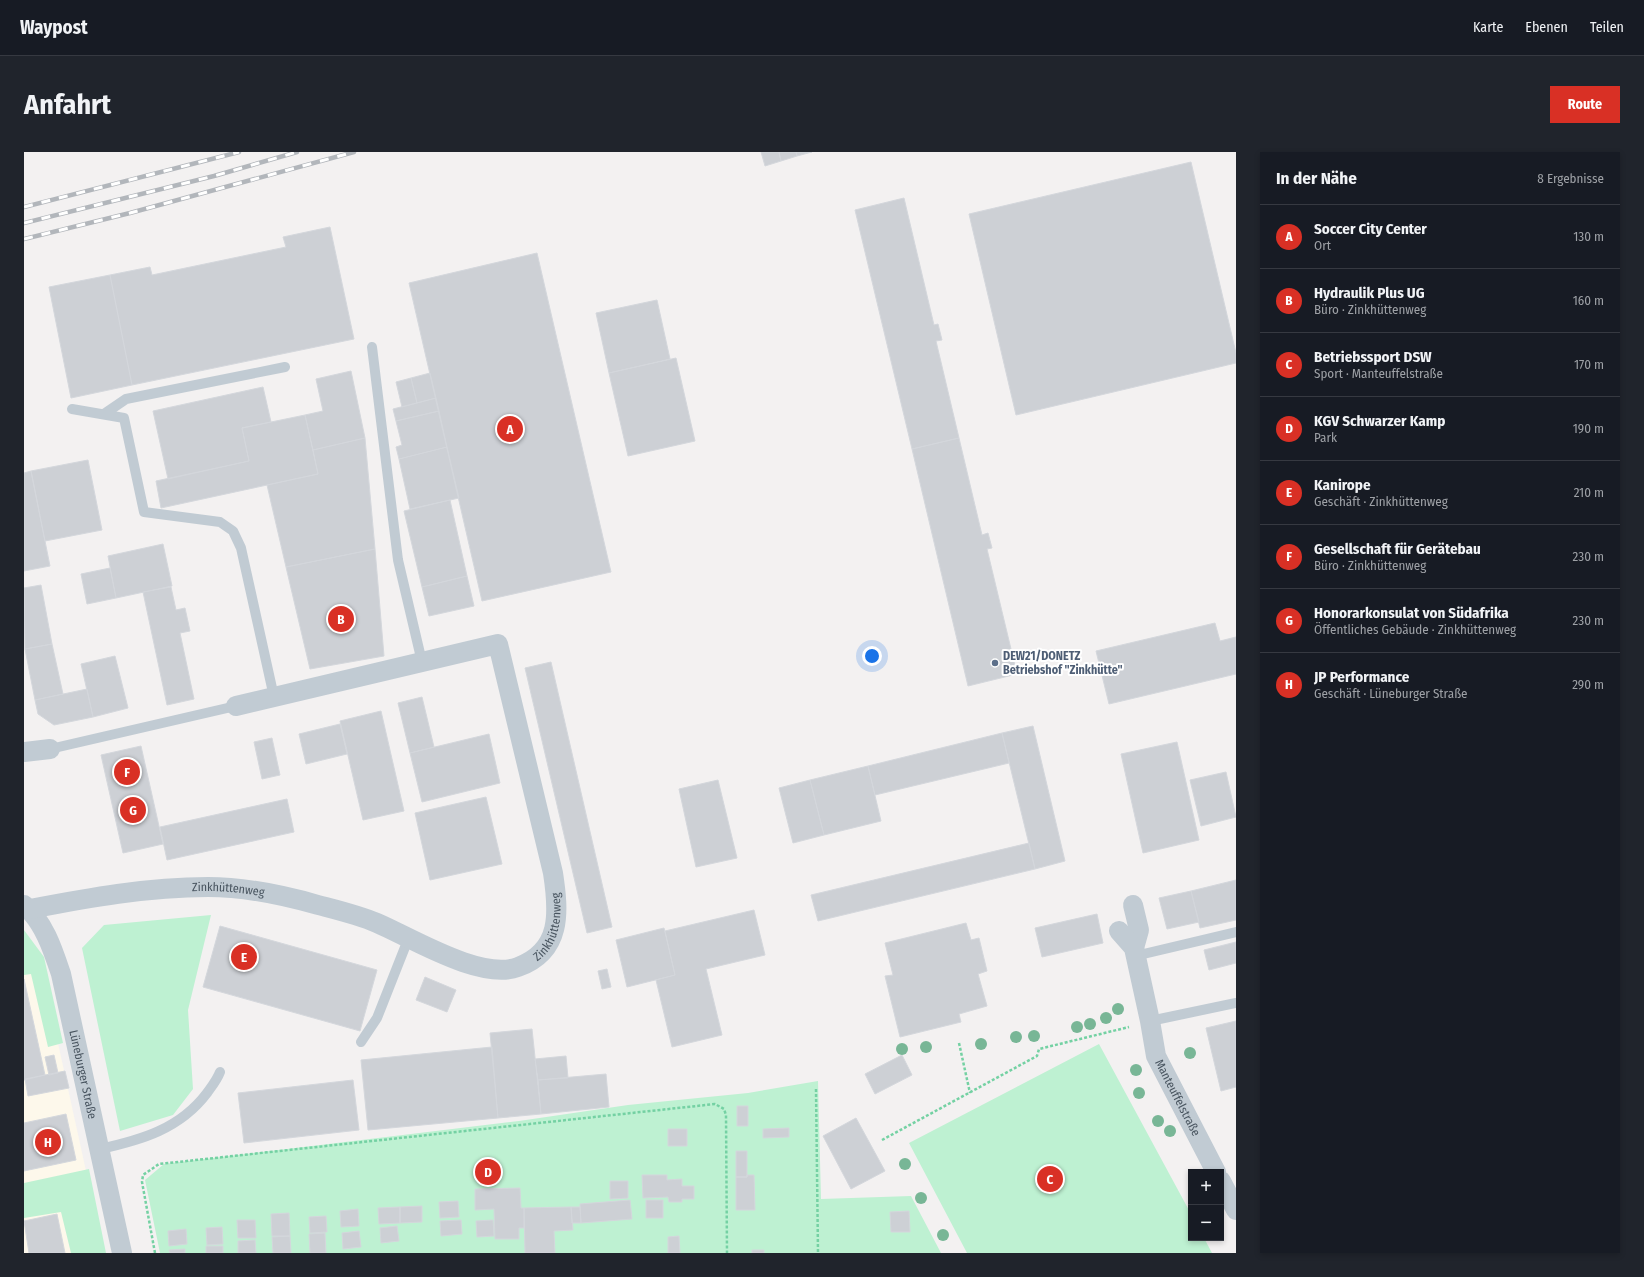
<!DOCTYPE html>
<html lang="de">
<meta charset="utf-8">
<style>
:root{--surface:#171b24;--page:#20242c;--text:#f1f3f6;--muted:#9ea1a6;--line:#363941;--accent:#d93025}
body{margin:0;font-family:"Fira Sans Condensed",sans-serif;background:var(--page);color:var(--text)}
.controls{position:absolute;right:12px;bottom:12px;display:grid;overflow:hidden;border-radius:0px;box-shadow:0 2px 6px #0003}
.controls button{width:36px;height:36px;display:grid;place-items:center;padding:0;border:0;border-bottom:1px solid var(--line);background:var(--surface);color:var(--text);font:20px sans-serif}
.you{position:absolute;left:848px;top:504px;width:14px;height:14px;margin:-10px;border:3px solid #fff;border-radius:50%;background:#1a73e8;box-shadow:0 0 0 6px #1a73e833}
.badge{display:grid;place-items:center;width:26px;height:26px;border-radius:50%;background:var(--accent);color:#fff;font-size:13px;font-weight:700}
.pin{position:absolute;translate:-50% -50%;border:2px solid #fff;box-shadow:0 1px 4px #0006}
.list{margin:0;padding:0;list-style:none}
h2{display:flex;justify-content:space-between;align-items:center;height:52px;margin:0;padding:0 16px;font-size:17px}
h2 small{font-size:13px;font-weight:400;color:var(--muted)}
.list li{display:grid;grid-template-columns:26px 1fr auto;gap:12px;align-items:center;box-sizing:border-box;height:64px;padding:0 16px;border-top:1px solid var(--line)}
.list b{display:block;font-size:15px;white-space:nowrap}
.list p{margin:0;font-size:13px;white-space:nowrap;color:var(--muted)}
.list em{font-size:13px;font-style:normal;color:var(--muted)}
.map{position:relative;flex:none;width:1212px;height:1101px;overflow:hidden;border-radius:0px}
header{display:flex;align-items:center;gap:24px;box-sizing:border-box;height:56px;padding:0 20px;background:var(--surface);border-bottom:1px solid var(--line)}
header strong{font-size:19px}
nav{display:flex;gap:22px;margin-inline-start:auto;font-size:14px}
.intro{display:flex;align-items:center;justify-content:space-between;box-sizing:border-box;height:96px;padding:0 24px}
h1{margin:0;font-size:28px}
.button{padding:10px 18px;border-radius:0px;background:var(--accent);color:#fff;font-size:14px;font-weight:700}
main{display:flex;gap:24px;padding:0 24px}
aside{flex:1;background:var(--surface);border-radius:0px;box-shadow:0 2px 6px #0003}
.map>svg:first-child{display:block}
.commercial{fill:#fdf8eb}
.green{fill:#bef1d2}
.building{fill:#cdd0d5;stroke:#d4d7dc}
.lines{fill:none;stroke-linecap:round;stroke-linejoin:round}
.path{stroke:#74d1a3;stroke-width:2.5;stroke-dasharray:3 2;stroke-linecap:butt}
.service{stroke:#c1cbd3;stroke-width:10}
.minor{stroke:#c1cbd3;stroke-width:20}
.rail-casing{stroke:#b2b6bb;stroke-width:4.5}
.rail{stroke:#fff;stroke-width:3;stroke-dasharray:9;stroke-linecap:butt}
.tree{fill:#78b696}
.service-dot{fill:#5c6f8a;stroke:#fff;stroke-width:1.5}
.labels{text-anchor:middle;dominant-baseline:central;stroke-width:4;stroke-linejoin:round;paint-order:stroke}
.service-label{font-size:12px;font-weight:bold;fill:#4e5e75;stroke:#fff;text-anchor:start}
.street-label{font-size:12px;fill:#48545f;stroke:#fff}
</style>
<header>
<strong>Waypost</strong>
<nav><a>Karte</a><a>Ebenen</a><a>Teilen</a></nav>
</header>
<div class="intro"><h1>Anfahrt</h1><a class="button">Route</a></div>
<main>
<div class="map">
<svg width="1212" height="1101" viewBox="0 0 1212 1101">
<rect width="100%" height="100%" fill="#f3f1f1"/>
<!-- commercial -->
<path class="commercial" d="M0 793 16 809 80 1101H0Z"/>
<!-- green -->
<path class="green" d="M187 763 164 858 169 937 149 963 96 979 58 796 80 773Z
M0 778 20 805 39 891 24 895 7 822 0 823Z
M1075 892 1167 1062V1086H1180L1188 1101H943L885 991Z
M794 929 797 1047 887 1044 917 1101H136L121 1028 140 1012 495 969 604 953 724 941Z
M65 1017 82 1101H47L37 1060 0 1066V1031Z"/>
<!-- building -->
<path class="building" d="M737 0H755L757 9 741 14Z
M755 0H772L773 4 757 9Z
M772 0H788L773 4Z
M1167 10 1212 201V211L992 263 945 62Z
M880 46 910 173 914 172 918 188 912 189 935 286 888 297 831 58Z
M306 75 330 187 108 233 86 123 126 115 128 123 262 95 259 85Z
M513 101 587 420 458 449 385 131Z
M86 123 108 233 47 246 25 135Z
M633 148 646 207 585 221 572 161Z
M652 206 671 289 604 304 585 221Z
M327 219 341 286 289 298 281 263 299 259 292 227Z
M406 221 412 246 393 251 387 226Z
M387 226 393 251 378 255 372 230Z
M239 235 247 270 218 276 225 309 144 327 129 259Z
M412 246 415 259 372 269 369 257Z
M415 259 423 295 375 307 372 295 378 293 372 269Z
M281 263 294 322 137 356 132 329 225 309 218 276Z
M341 286 351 397 262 415 243 333 294 322 289 298Z
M935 286 958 383 964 381 968 396 963 397 993 522 944 534 888 297Z
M423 295 435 346 386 357 375 307Z
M64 308 78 378 21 389 7 319Z
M7 319 26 414 0 419V321Z
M426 348 443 424 398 435 380 359Z
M139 392 148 434 92 446 84 404Z
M351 397 360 504 286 517 262 415Z
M86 416 92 446 63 452 57 422Z
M443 424 450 454 405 464 398 435Z
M17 433 28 492 1 497 0 436Z
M147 435 152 458 161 456 166 479 156 481 170 547 143 553 119 440Z
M1191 471 1196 489 1212 485V522L1085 552 1072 499Z
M28 492 39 542 11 548 1 497Z
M91 504 104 556 69 565 57 512Z
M527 510 588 775 563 781 501 516Z
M63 537 69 565 30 573 14 562 11 548Z
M398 545 410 595 386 601 374 551Z
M357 559 380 659 339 668 316 569Z
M316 572 323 602 282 612 275 582Z
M1009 574 1041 709 1011 717 978 581Z
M978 581 985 611 851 643 844 614Z
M465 582 476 631 398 650 386 601Z
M248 586 256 623 238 627 230 590Z
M1153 590 1175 688 1119 701 1097 602Z
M117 594 139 692 99 701 77 603Z
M844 614 857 669 800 683 786 628Z
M1202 620 1212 665 1177 674 1166 628Z
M694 628 713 706 672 715 655 637Z
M786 628 800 683 769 691 755 636Z
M462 645 478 712 406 728 391 661Z
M263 647 270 680 143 708 136 675Z
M1005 691 1011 717 794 769 787 743Z
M1212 728V768L1176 776 1167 739Z
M1167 739 1175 770 1143 777 1135 746Z
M730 758 741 803 682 817 698 883 648 895 632 828 651 823 641 779Z
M1073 762 1079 791 1018 805 1011 776Z
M942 771 947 788 955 786 963 819 954 822 963 854 935 862 937 870 876 885 861 824 869 823 861 791Z
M196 774 353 818 336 879 179 835Z
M640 776 651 823 603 835 592 788Z
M1212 790V811L1185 818 1180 798Z
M583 817 587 835 578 837 574 819Z
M401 825 432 838 423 860 392 848Z
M0 827 21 923 0 928Z
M1212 869V935L1197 939 1182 876Z
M508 877 517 962 474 966 466 881Z
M468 895 474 966 344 978 337 908Z
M30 903 34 921 25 923 21 905Z
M878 903 888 923 851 942 841 922Z
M542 904 544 926 514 928 511 907Z
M41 919 45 936 4 944 1 927Z
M582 922 585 955 517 962 514 928Z
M329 928 335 978 220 991 214 941Z
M713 954H724V974H713Z
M42 962 52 1008 0 1019V971Z
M832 966 861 1019 827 1037 799 984Z
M765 976V985L739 986V977Z
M644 977H663V994H644Z
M712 999H723V1025H712Z
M618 1023H643V1028L658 1027V1034H670V1047H658V1050H645L644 1045 619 1046Z
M723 1023H730L731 1058H712V1025H723Z
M586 1029H604V1046L586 1047Z
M496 1036 497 1056H500V1076H495V1087H471L470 1057 451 1058V1037Z
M606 1048 608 1067 557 1071 556 1052Z
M622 1048H639V1066H622Z
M434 1049 435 1065 416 1066 415 1050Z
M398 1054V1070L376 1071V1055Z
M376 1055V1071L355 1072 354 1056Z
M547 1055 549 1078 530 1079 531 1101H501L500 1056Z
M547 1055H556L557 1071H548Z
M334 1057 335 1074 317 1075 316 1059Z
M885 1059 886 1080H867L866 1060Z
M265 1061 266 1084H248L247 1062Z
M33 1062 41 1101H5L0 1069Z
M302 1064 303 1080 286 1081 285 1065Z
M213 1068H231L232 1086H214Z
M437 1068 438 1082 417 1084 416 1069Z
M469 1068 470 1084 453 1085 452 1069Z
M373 1074 375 1089 357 1091 356 1076Z
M198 1075 199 1092 183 1093 182 1076Z
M162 1077 163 1092 145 1094 144 1079Z
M335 1079 337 1095 319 1097 318 1081Z
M301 1081 302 1101H286L285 1082Z
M266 1084 267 1101H249L248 1085Z
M655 1084 656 1101H644V1085Z
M231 1088 232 1101H214V1089Z
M182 1094H199V1101H182Z
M161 1097V1101H146L145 1098Z
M728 1098H740V1101H728Z"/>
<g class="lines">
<!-- path -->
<path class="path" d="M935 891 946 941
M792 937 794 1101
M858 988 1013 904 1015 897 1105 875
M131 1101 118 1030 119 1023 135 1012 691 952 700 957 702 963 703 1101"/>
<!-- service -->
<path class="service" d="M348 195 374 408 398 510
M48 257 100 266 120 360 196 370 209 379 217 396 250 545
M80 262 102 247 261 215
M26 597 212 554
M1111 804 1212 780
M1126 869 1212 851
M337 890 353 866 385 785
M76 997C117 988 156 977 183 941 188 934 193 928 196 920"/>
<!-- minor -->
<g class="minor">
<path d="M0 600 26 597"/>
<path id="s1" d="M0 753C20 770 29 798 37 822L98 1101"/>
<path d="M1109 753 1115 778 1110 796"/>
<path id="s2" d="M6 757C64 746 123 735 184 735 220 735 259 743 294 753 313 758 334 763 353 771 388 786 457 829 494 815 538 799 535 760 529 721L474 492 212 554"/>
<path id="s3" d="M1095 779 1110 796 1126 869 1132 904 1192 1020"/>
<path d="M1197 1029 1212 1058"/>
</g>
<!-- rail casing -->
<g class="rail-casing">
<path id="rail" d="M0 55 215 0
M0 71 190 24 273 0
M0 87 106 61 330 0"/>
</g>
<!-- rail -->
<use href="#rail" class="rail"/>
</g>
<!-- trees -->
<g class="tree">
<circle cx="1094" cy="857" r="6"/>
<circle cx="1082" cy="866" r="6"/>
<circle cx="1066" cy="872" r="6"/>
<circle cx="1053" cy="875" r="6"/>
<circle cx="1010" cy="884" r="6"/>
<circle cx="992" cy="885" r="6"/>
<circle cx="957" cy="892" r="6"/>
<circle cx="902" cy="895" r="6"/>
<circle cx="878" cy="897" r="6"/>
<circle cx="1166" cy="901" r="6"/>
<circle cx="1112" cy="918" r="6"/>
<circle cx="1115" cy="941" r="6"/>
<circle cx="1134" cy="969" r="6"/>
<circle cx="1146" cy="979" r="6"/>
<circle cx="881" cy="1012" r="6"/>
<circle cx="897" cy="1046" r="6"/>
<circle cx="919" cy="1083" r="6"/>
</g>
<!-- markers -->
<circle class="service-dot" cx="971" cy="511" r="4"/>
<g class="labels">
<!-- service labels -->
<g class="service-label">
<text x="979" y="504">DEW21/DONETZ<tspan x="979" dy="14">Betriebshof "Zinkhütte"</tspan></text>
</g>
<!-- street labels -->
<g class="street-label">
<text stroke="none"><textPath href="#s2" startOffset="200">Zinkhüttenweg</textPath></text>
<text stroke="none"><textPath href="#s2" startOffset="559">Zinkhüttenweg</textPath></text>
<text stroke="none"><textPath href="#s1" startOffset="182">Lüneburger Straße</textPath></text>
<text stroke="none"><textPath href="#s3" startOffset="180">Manteuffelstraße</textPath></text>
</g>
</g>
</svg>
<div class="controls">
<button>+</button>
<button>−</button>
</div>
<div class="you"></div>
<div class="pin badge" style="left:486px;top:277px">A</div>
<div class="pin badge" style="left:317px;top:467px">B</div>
<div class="pin badge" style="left:1026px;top:1027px">C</div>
<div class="pin badge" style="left:464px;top:1020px">D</div>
<div class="pin badge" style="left:220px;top:805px">E</div>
<div class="pin badge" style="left:103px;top:620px">F</div>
<div class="pin badge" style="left:109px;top:658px">G</div>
<div class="pin badge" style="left:24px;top:990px">H</div>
</div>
<aside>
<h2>In der Nähe<small>8 Ergebnisse</small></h2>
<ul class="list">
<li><span class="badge">A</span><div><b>Soccer City Center</b><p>Ort</p></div><em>130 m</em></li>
<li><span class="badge">B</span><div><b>Hydraulik Plus UG</b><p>Büro · Zinkhüttenweg</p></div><em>160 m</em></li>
<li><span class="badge">C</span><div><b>Betriebssport DSW</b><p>Sport · Manteuffelstraße</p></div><em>170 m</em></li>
<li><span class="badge">D</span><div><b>KGV Schwarzer Kamp</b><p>Park</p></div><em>190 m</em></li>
<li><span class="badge">E</span><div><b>Kanirope</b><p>Geschäft · Zinkhüttenweg</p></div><em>210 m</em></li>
<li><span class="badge">F</span><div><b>Gesellschaft für Gerätebau</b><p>Büro · Zinkhüttenweg</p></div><em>230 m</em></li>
<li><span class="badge">G</span><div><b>Honorarkonsulat von Südafrika</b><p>Öffentliches Gebäude · Zinkhüttenweg</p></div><em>230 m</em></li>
<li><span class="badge">H</span><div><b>JP Performance</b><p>Geschäft · Lüneburger Straße</p></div><em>290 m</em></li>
</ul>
</aside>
</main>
